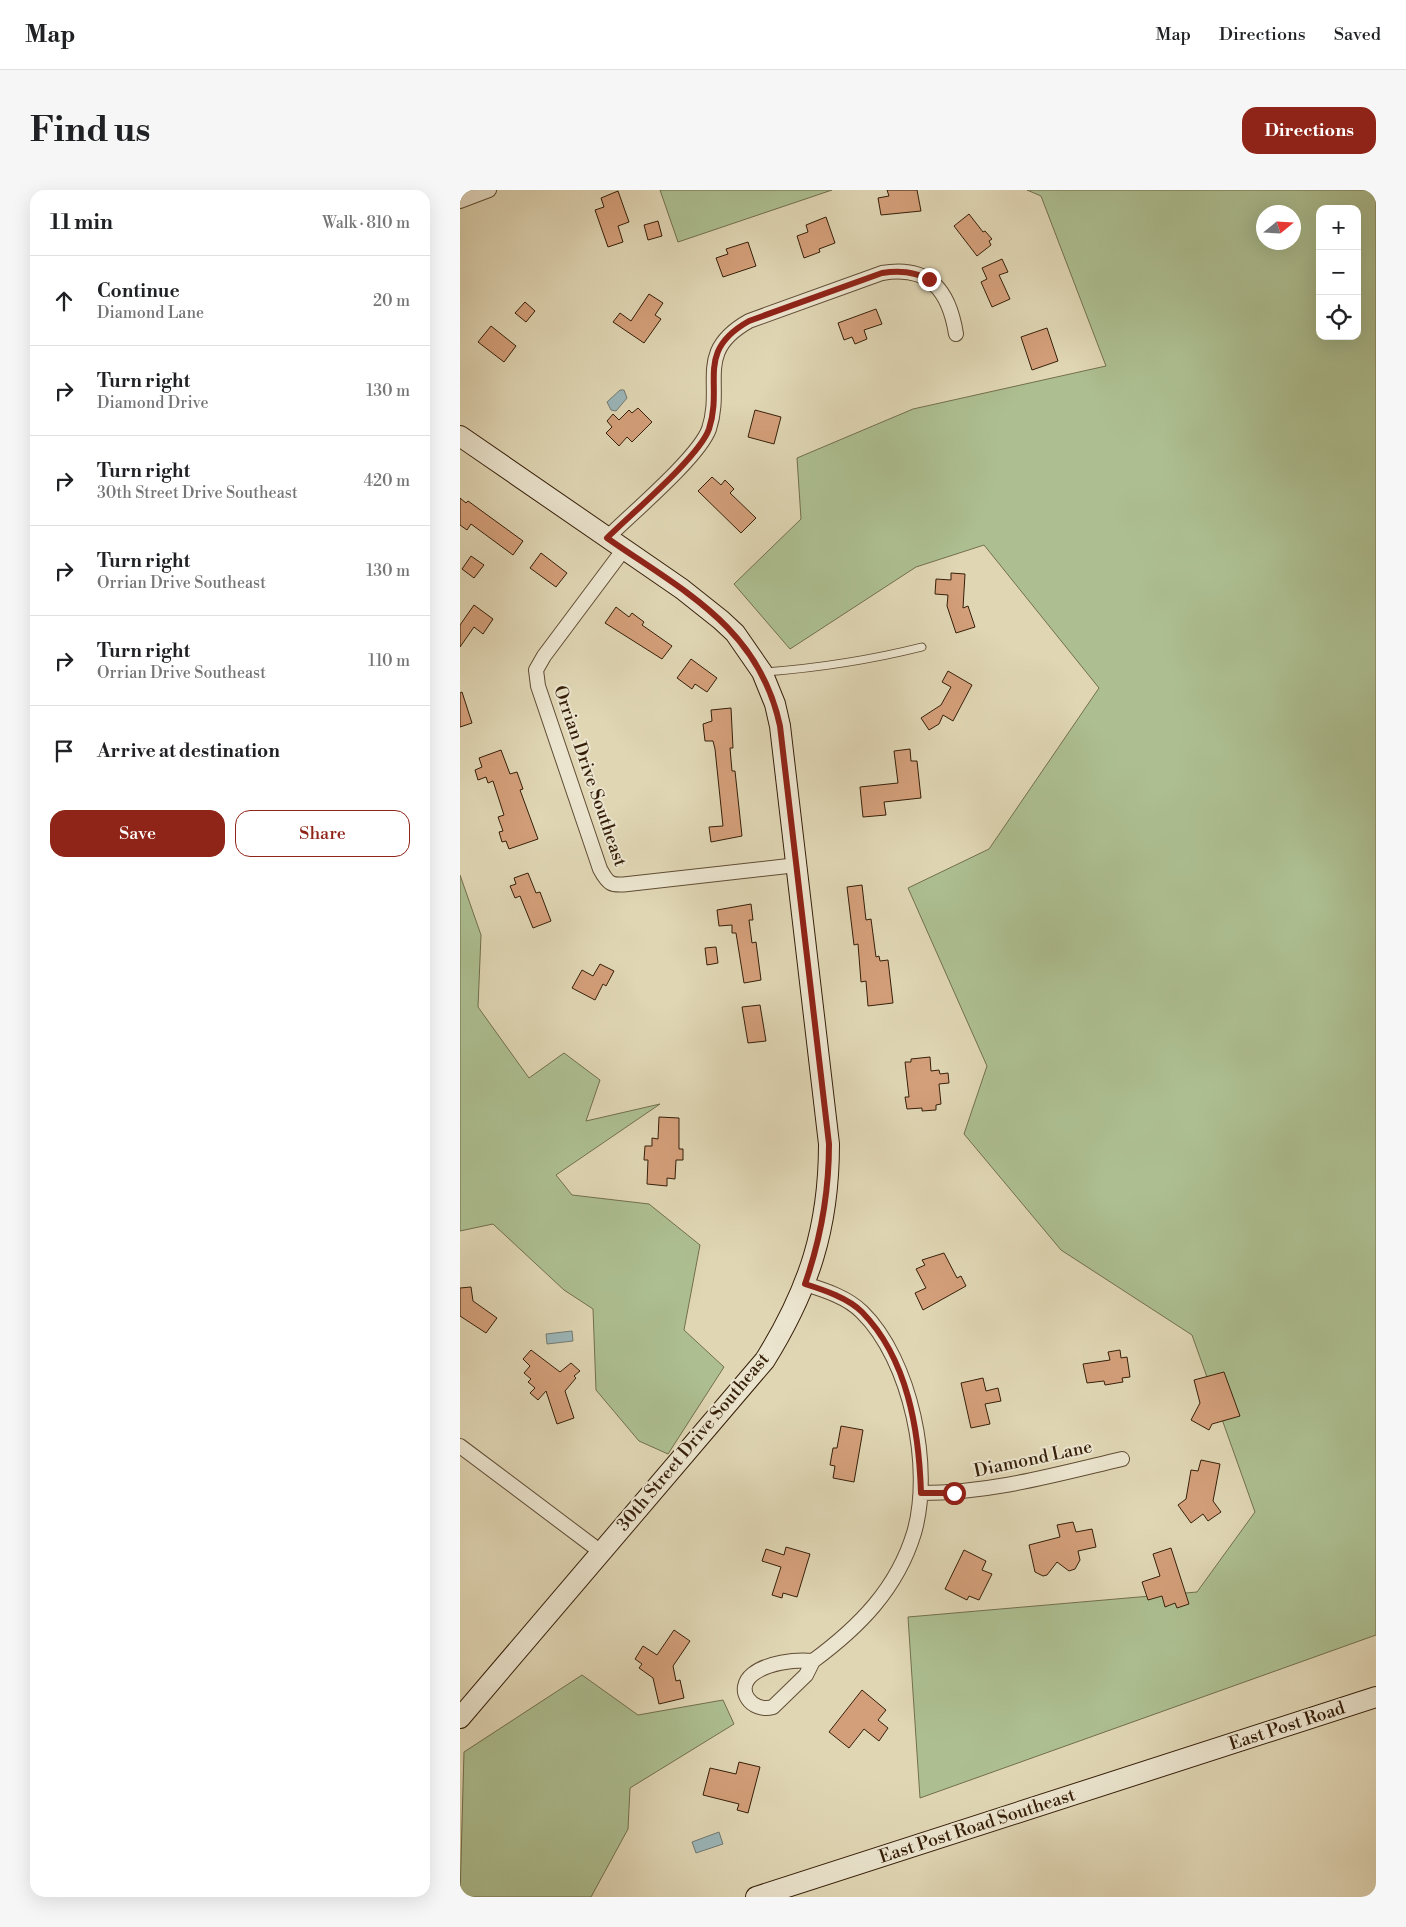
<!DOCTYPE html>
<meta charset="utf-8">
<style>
:root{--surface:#fff;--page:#f6f6f6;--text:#202124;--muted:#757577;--line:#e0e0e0;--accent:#8f2418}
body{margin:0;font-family:"Libre Bodoni",serif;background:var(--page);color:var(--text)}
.controls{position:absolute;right:15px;top:15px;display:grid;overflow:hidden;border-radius:10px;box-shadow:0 5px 20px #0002}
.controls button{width:45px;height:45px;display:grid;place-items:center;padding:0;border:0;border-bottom:1px solid var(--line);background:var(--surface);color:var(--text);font:25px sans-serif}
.compass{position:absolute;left:796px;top:15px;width:45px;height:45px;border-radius:50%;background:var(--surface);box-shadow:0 5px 20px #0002;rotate:72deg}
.stop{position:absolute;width:15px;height:15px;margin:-11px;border:4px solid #8f2418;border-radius:50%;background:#fff}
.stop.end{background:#8f2418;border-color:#fff;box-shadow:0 1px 5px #0008}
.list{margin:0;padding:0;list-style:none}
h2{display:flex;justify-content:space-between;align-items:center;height:65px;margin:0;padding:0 20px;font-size:21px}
h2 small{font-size:16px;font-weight:400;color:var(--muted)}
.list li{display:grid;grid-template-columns:32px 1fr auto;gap:15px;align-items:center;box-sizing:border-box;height:90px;padding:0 20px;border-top:1px solid var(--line)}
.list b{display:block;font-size:19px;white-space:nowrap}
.list p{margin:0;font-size:16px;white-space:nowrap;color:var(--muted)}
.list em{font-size:16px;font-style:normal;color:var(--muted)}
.actions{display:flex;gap:10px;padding:15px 20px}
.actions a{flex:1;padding:11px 0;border:1px solid var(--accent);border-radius:15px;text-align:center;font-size:18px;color:var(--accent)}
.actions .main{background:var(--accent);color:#fff}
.icon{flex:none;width:28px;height:28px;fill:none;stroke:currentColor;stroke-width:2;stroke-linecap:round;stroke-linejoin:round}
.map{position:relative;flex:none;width:916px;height:1707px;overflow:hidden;border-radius:15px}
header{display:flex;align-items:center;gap:30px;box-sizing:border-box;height:70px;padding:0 25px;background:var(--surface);border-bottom:1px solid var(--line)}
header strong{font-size:24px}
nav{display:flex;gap:28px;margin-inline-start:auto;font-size:18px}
.intro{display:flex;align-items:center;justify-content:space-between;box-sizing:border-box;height:120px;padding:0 30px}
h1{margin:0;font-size:35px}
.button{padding:12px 22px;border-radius:15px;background:var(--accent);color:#fff;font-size:18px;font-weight:700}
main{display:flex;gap:30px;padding:0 30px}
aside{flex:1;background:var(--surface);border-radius:15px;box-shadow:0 5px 20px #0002}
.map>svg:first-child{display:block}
.green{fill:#adbf91;stroke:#726f4d;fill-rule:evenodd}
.water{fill:#9bb6b9;stroke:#737a73}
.building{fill:#d39f7a;stroke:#361f09}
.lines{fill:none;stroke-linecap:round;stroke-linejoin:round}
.service-casing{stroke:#604d34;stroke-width:9}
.minor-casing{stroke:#604d34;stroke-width:16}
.secondary-casing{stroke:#361f09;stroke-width:22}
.service{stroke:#ebe4ce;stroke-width:7}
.minor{stroke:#ebe4ce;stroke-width:14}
.secondary{stroke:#ebe4ce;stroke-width:20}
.route{stroke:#8f2418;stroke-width:6}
.labels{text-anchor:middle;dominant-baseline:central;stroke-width:4;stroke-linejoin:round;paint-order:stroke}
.street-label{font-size:18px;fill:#361f09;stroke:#ebe4ce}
</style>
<header>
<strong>Map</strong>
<nav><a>Map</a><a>Directions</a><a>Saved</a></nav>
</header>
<div class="intro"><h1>Find us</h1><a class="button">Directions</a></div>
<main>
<aside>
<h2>11 min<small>Walk · 810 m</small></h2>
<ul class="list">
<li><svg class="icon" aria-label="ahead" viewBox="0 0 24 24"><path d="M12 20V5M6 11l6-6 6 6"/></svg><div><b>Continue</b><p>Diamond Lane</p></div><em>20 m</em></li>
<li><svg class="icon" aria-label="right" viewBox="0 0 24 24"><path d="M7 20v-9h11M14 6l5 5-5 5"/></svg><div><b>Turn right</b><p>Diamond Drive</p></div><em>130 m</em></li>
<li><svg class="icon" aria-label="right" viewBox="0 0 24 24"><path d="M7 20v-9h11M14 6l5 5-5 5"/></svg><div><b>Turn right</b><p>30th Street Drive Southeast</p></div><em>420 m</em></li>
<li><svg class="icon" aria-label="right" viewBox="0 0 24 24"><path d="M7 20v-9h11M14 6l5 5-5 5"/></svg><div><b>Turn right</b><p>Orrian Drive Southeast</p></div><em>130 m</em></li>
<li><svg class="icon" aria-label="right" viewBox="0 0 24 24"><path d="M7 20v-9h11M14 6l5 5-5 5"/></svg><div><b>Turn right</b><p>Orrian Drive Southeast</p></div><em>110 m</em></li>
<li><svg class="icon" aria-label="arrive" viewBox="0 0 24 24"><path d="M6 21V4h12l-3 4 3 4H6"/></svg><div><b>Arrive at destination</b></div></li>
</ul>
<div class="actions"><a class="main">Save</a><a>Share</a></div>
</aside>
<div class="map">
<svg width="916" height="1707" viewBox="0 0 916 1707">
<rect width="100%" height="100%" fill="#e0d6b4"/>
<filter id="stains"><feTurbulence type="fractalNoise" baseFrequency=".004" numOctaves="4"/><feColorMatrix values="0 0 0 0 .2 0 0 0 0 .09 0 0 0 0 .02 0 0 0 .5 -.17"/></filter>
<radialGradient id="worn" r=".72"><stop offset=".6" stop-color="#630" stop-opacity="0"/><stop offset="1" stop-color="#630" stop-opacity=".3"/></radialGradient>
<!-- green -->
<path class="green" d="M200 0H372L218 52Z
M567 0H916V1445L460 1608 448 1427 737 1402 795 1322 732 1145 601 1060 504 944 527 876 448 698 529 659 639 498 524 355 456 377 330 459 274 394 341 329 337 268 453 219 646 176 581 6ZM860 19H897V146H860ZM804 22H834V52H804Z
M0 685 21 745 18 817 69 888 104 863 140 890 126 931 200 914 96 985 112 1005 189 1014 240 1055 224 1140 264 1177 208 1264 179 1251 136 1200 133 1119 104 1100 33 1034 0 1041Z
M122 1485 178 1525 263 1510 274 1534 170 1598 168 1639 131 1707H0L4 1562Z"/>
<!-- water -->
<path class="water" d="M160 200H164L167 208 156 221 151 220 147 212Z
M112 1141 113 1151 87 1154 86 1144Z
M259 1642 263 1654 236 1663 232 1652Z"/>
<!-- building -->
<path class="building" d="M427 0H457L461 21 421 25 418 8 429 6Z
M158 1 169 32 158 36 163 52 148 57 135 20 144 17 141 8Z
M509 24 523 42 525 41 532 49 529 51 531 55 517 66 494 36Z
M366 27 375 53 359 59 360 62 344 68 337 46 348 42 346 35Z
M198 31 202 46 188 50 184 35Z
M288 52 296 76 263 87 256 68 268 64 266 59Z
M542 69 548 82 539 85 550 109 532 117 521 92 527 89 522 78Z
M189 104 203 113 195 125 201 129 184 153 153 132 160 123 171 131Z
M65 112 75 121 66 132 55 123Z
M416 119 422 134 404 140 407 149 395 154 392 147 384 150 378 133Z
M31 136 56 156 44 172 18 152Z
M587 138 598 171 572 180 561 147Z
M178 218 192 232 172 252 167 247 159 256 146 243 152 237 147 231 153 224 159 230 169 220 172 223Z
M295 220 321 227 314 254 288 247Z
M252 287 261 295 265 290 274 299 270 303 296 328 281 343 238 301Z
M0 308 6 313 8 311 63 351 53 365 11 334 7 340 0 335Z
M81 363 107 383 96 397 70 378Z
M11 366 24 375 14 388 2 379Z
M491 383 505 384 503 418 508 416 515 437 496 443 487 416 488 405 475 404 476 389 491 390Z
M14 415 33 429 23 444 14 437 0 457V435Z
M156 417 169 427 172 423 184 432 182 435 212 456 202 469 145 433Z
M231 469 257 488 247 502 235 494 232 499 217 488Z
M488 481 512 495 493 531 483 525 479 534 469 540 461 528 481 515 491 497 482 492Z
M2 502 12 533 0 537V503Z
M271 518 273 558H270L272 581H275L282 646 251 652 249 637 263 636 255 559 253 551H245L243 534 252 531 251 520Z
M450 559 451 571H457L461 608 424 612 426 625 403 627 400 597 438 593 434 561Z
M41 560 50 584 57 582 63 599 60 600 78 649 49 659 46 651 42 652 39 642 43 641 38 627 44 625 33 591 28 593 26 587 18 590 15 580 22 577 19 568Z
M68 683 76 703 80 702 91 731 73 738 60 706 55 708 50 696 56 694 54 688Z
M402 695 406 730 411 729 416 767 419 766 420 771 428 770 433 813 408 816 406 791 401 792 398 754 394 755 387 697Z
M291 714 293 730H289L292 753 296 752 301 790 284 793 276 743H272V735L259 736 257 720Z
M256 757 258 773 247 775 245 758Z
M140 774 154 781 146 796 143 794 135 810 112 798 122 780 133 786Z
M300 815 306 851 288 853 282 817Z
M470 867 471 881 479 880 480 884 488 883 489 893 479 894 481 914 476 915V920L462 921V918L447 919 445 907H449L445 872H451V869Z
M199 927 219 928V959H223V970H216L215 989 207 988V996L187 994 188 970H184L185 956H192V948L198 949Z
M484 1063 497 1088 501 1086 506 1096 463 1120 455 1103 466 1098 456 1079 465 1075 462 1070Z
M11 1097 13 1111 37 1128 26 1143 0 1126V1098Z
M71 1160 100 1182 111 1173 120 1181 114 1186 116 1188 105 1201 114 1228 97 1234 86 1201 78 1210 70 1203 75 1198 68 1192 71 1189 64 1183 70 1176 63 1169Z
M660 1160 661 1168 667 1167 670 1187 662 1188 663 1192 645 1195 644 1191 627 1193 623 1174 650 1170 648 1162Z
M764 1182 780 1226 752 1234 749 1240 731 1230 740 1213 734 1190Z
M523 1188 526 1201 538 1198 541 1211 525 1214 530 1234 511 1238 501 1193Z
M381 1236 403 1240 394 1292 373 1288 375 1276 370 1275 373 1258H377Z
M741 1270 760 1274 753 1311 761 1322 748 1331 743 1324 731 1333 718 1315 726 1309 731 1280 738 1281Z
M613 1332 616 1342 632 1339 636 1357 618 1361 620 1370 615 1379 609 1381 597 1372 587 1385 583 1386 575 1382 569 1355 600 1347 597 1335Z
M326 1357 350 1364 337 1407 323 1403 322 1408 312 1405 321 1377 302 1371 306 1359 324 1365Z
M711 1358 729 1414 717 1418 715 1413 705 1417 702 1406 688 1410 682 1392 700 1386 693 1364Z
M504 1360 526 1371 522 1380 532 1384 519 1410 509 1406 507 1410 485 1399Z
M214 1440 230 1451 213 1476 216 1491 220 1490 224 1508 199 1514 193 1488 179 1478 182 1474 175 1469 183 1456 197 1465Z
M402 1500 426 1520 418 1530 428 1538 419 1551 404 1539 389 1558 369 1542Z
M279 1572 300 1577 288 1623 277 1620 279 1614 243 1605 250 1578 276 1584Z"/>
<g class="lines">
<!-- service casing -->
<g class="service-casing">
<path id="service" d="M305 482C358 478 410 470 462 457"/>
</g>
<!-- minor casing -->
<g class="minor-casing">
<path id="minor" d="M0 11 29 0
M147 348C171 324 239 267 249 239 264 193 234 162 289 131L422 83C469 75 489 100 496 144
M164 359 84 466 76 480 78 496 140 679C148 694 151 696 168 694L337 675
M345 1094C364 1100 387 1107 402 1122 451 1170 473 1278 454 1343 437 1399 399 1437 353 1471 335 1469 307 1473 293 1484 274 1499 291 1523 313 1517L346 1485 353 1471
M0 1256 141 1362
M461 1303C531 1303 594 1285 662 1269"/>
</g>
<!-- secondary casing -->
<g class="secondary-casing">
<path id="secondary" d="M0 246 222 399 261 430 275 443 302 482 315 514 320 536 369 954C369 1038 349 1099 305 1170L0 1528
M296 1707 916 1507"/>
</g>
<!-- service -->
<use href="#service" class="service"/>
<!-- minor -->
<use href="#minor" class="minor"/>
<!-- secondary -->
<use href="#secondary" class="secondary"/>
</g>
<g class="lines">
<!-- route -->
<path class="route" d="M469 89C453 82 440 80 422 83L289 131C234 162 264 193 249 239 239 267 171 324 147 348 223 401 299 437 320 536L369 954C369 1002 361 1048 345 1094 364 1100 388 1108 402 1122 448 1169 459 1241 461 1303H494"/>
</g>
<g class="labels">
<!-- street labels -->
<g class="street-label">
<text transform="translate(130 586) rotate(71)">Orrian Drive Southeast</text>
<text transform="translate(233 1252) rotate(-50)">30th Street Drive Southeast</text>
<text transform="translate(573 1269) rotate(-12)">Diamond Lane</text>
<text transform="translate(827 1536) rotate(-18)">East Post Road</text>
<text transform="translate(517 1636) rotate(-18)">East Post Road Southeast</text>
</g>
</g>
<rect width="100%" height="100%" filter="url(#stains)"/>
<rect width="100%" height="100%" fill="url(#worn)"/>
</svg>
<div class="controls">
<button>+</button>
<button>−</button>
<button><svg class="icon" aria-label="locate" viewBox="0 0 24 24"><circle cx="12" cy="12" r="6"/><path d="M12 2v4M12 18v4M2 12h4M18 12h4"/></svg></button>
</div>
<svg class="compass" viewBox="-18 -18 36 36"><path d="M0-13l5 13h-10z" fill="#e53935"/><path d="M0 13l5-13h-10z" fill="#757577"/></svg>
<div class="stop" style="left:494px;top:1303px"></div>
<div class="stop end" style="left:469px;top:89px"></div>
</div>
</main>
